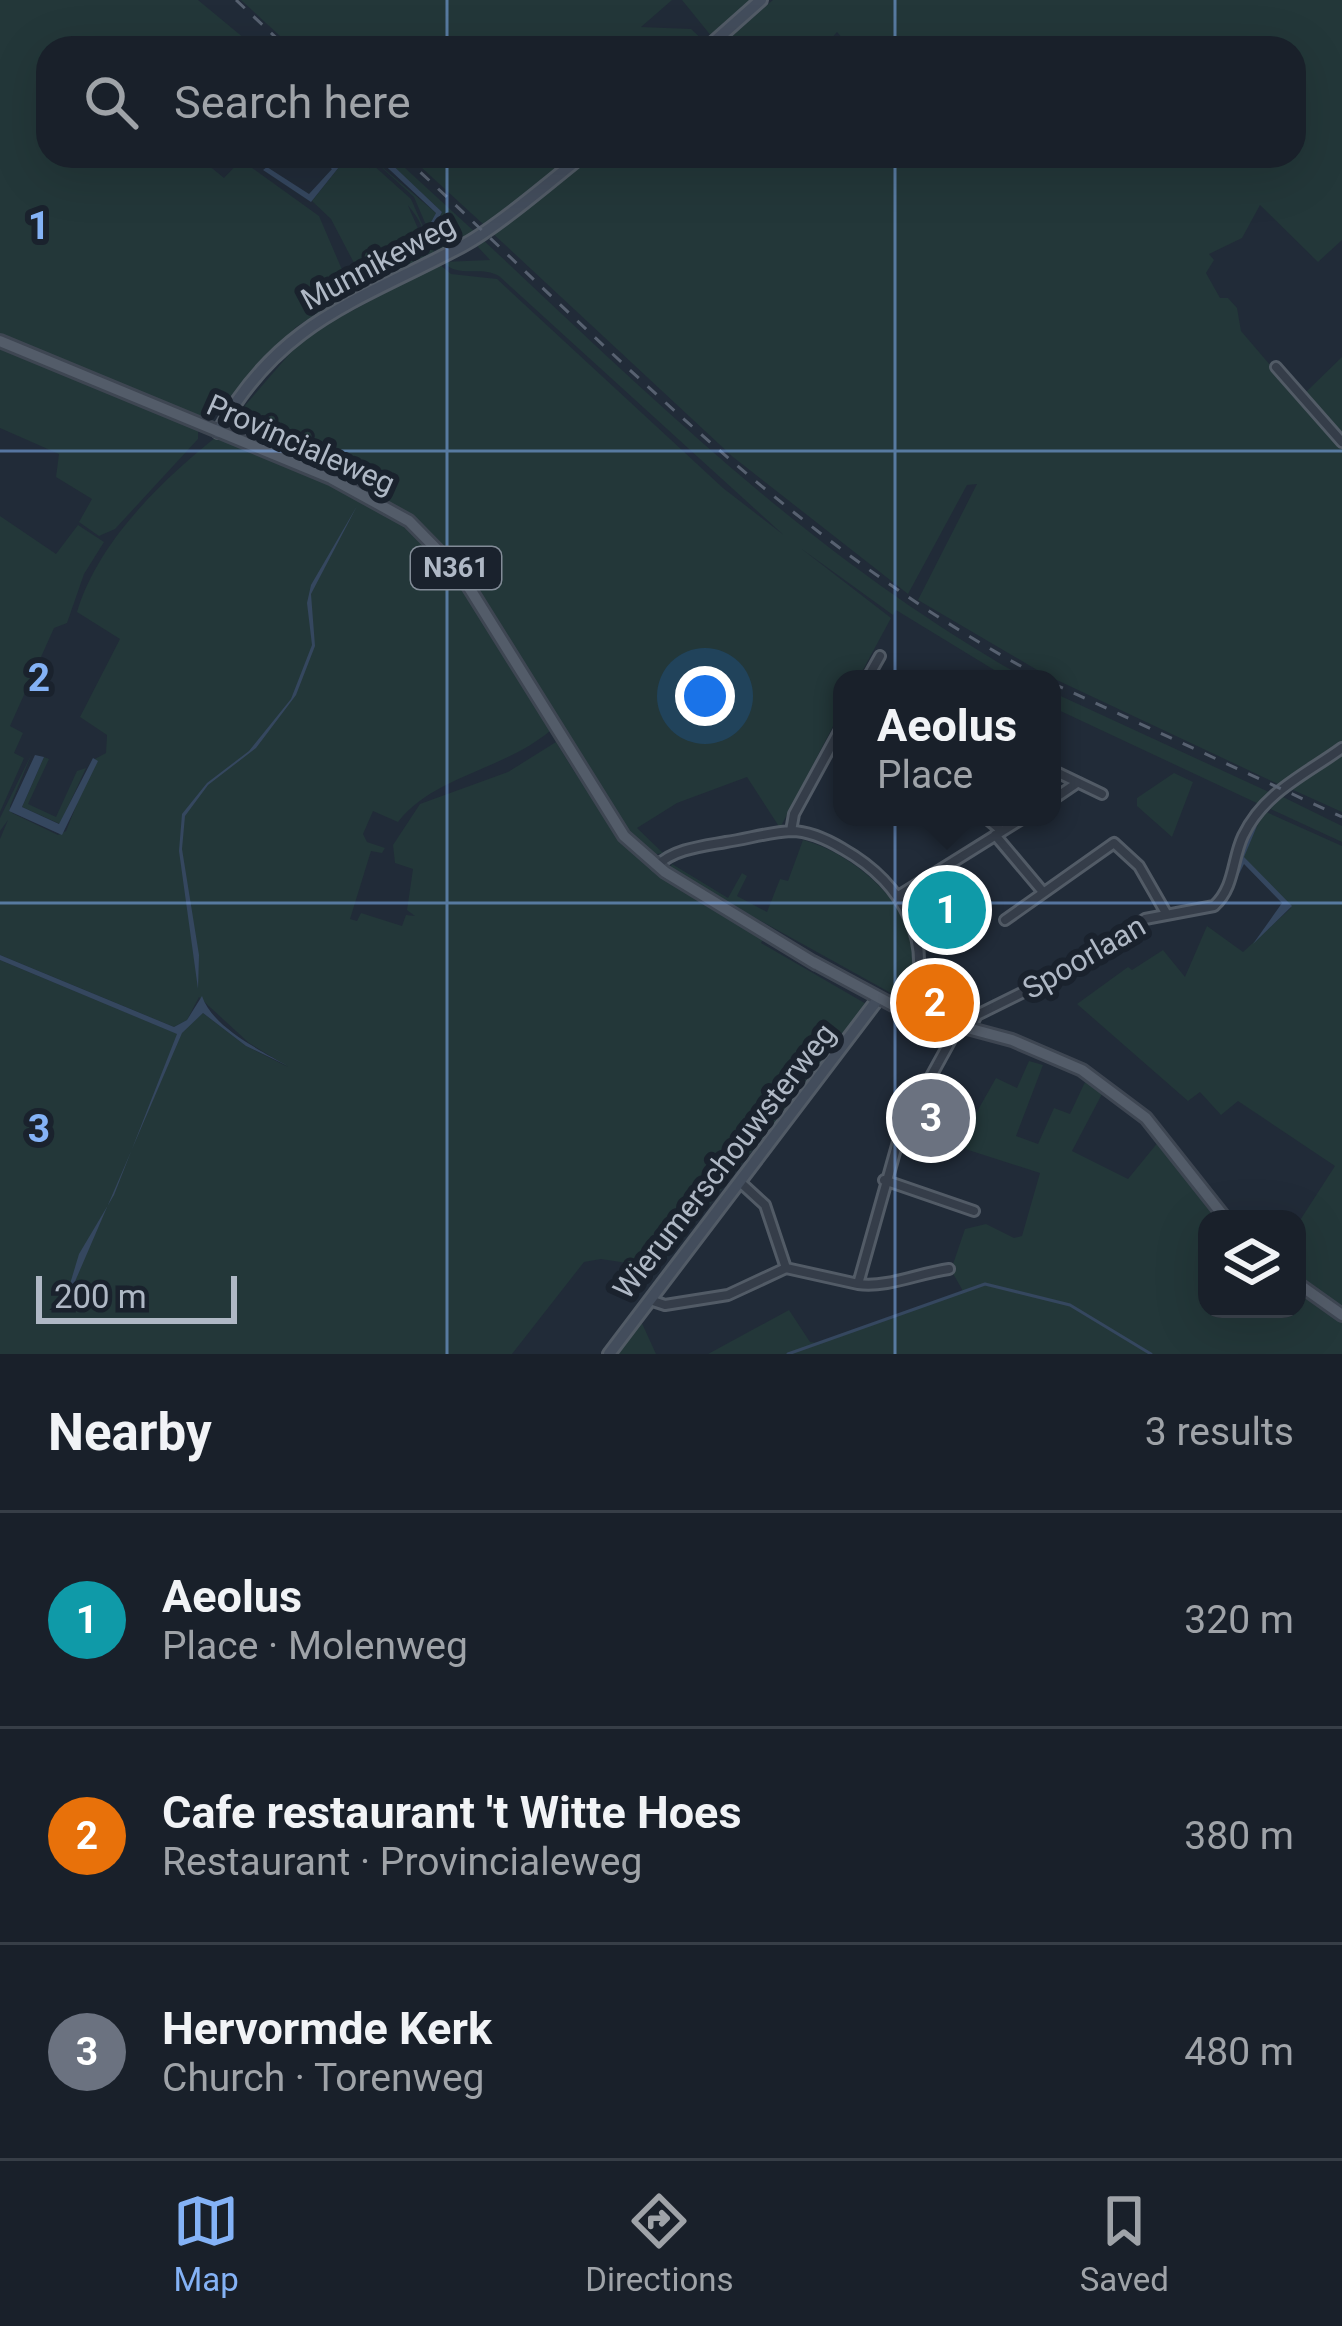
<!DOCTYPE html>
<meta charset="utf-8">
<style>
:root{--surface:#19202a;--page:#222832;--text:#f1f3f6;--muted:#9fa3a8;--line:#373e47;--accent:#84b2f6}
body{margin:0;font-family:Roboto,sans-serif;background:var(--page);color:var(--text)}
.controls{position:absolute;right:36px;bottom:36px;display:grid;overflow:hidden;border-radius:24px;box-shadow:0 12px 48px #0002}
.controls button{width:108px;height:108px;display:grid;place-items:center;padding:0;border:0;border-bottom:3px solid var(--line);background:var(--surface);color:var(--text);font:60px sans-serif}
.scale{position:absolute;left:36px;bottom:30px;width:201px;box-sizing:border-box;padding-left:12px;border:6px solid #afb8c5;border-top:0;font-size:33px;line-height:42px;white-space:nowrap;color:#afb8c5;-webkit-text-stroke:9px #1a222d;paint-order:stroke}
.you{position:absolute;left:705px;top:696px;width:42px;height:42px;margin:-30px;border:9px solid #fff;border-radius:50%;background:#1a73e8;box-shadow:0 0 0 18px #1a73e833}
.badge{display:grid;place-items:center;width:78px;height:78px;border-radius:50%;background:var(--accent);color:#fff;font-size:39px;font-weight:700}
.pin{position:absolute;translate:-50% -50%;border:6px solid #fff;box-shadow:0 3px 12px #0006}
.popup{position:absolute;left:833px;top:670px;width:228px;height:156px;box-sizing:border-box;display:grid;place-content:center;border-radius:24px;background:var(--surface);filter:drop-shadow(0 3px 9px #0005);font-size:39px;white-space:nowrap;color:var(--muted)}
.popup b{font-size:45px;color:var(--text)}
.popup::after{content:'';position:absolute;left:50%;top:100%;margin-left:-24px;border:24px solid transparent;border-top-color:var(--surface)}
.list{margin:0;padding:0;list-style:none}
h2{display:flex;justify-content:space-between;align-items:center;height:156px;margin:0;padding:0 48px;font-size:51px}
h2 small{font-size:39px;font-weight:400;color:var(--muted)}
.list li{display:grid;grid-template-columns:78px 1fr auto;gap:36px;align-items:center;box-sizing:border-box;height:216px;padding:0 48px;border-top:3px solid var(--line)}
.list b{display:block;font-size:45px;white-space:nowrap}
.list p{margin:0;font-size:39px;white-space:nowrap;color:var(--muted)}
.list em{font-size:39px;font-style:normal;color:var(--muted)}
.icon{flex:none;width:66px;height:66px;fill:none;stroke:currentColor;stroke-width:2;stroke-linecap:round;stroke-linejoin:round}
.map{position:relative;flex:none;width:1342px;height:1354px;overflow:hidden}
.search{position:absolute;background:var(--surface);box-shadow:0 12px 48px #0002;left:36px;right:36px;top:36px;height:132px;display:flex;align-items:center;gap:30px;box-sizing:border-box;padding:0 42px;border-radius:36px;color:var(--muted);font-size:45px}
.sheet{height:804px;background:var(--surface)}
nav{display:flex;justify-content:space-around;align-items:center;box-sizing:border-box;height:168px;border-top:3px solid var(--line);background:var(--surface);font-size:33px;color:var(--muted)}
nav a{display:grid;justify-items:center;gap:6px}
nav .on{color:var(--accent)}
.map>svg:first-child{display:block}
.green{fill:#233739}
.water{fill:#35475f}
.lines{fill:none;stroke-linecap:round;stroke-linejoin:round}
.stream{stroke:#35475f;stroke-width:3}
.street-casing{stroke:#525b66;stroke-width:14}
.secondary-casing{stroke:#525b66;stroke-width:16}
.primary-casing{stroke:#3e4652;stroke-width:16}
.street{stroke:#353d49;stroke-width:8}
.secondary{stroke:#434d5c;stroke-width:10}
.primary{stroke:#535c69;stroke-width:10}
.rail{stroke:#576170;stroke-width:3;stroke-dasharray:12 12;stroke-linecap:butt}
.grid{fill:none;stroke:#84b2f6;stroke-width:3;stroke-opacity:0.55}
.labels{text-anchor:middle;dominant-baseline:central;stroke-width:12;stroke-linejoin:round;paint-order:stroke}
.shield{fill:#1a222d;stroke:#828b97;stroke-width:3}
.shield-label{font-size:27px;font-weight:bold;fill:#afb8c5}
.street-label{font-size:30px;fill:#afb8c5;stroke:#1a222d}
.grid-label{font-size:39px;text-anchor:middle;font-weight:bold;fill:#84b2f6;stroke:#1a222d;stroke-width:12;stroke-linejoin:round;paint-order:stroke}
</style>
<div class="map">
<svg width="1342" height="1354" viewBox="0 0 1342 1354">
<rect width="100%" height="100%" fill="#212b38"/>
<!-- green -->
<path class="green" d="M0 0H198L256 48H48V156H214L207 164 224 178 241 160 319 216 352 293 296 327 205 423 0 337Z
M241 0H672L641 27 691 29 706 43 700 48H293Z
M682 0H754L712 37Z
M773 0H1342V240L1318 262 1260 205 1242 238 1209 254 1214 260 1206 273 1220 298H1228L1237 308 1241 331 1342 449V742L1278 784 1044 674 918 600 977 484 967 485 908 594 733 457 488 229 508 221 593 156H1294V48H851L837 32 823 48H718Z
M323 156H356L406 201 426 247 405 262 426 253C432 205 365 177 363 156L411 199 435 254 365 284 331 219 312 201 339 167Z
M369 156 436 213 431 223 446 239 441 246 453 243 436 226 442 212 382 156H392L476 233 438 253 414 197Z
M409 156H554L563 163 484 225Z
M480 237C658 404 813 558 1027 679H1009L896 610 893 615 788 539 499 276C479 265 459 279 443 262L490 260 478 247Z
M439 264 451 274 497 279 723 488 891 618 858 679H842V709L780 828 747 777 677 803 637 828 663 853 652 855 621 824 487 608 437 539 362 488 233 433 239 421 248 427 242 409 305 336Z
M0 344 198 429V439L115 529 99 536 79 522 92 499 56 477 59 454 0 428Z
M1342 357V436L1306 392Z
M216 437C283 463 360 484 416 532 475 583 511 665 550 731 502 771 435 775 398 822L373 811 363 834 367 842 385 848 382 853 371 851 350 919 357 921 361 913 402 926 406 915 415 916 407 910 413 869 395 863 393 845 420 804 508 772 556 742C624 854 652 871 764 937L761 943 868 1005 659 1268 601 1259 584 1262 512 1354H0V960L178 1034 203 1013 246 1046 288 1067 249 1043 199 997 187 1020 174 1027 0 955V839L8 820 0 831V818L32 753 10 806 12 813 58 835 66 831 95 759 106 753 107 735 80 717 120 639 77 612C98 542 161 481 216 437Z
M0 516 56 554 78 525 104 542 84 574 67 623 54 628 10 726 23 733 14 753 24 758 0 812Z
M1052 692 1269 792 1261 805 1052 707Z
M1342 755V812L1291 789Z
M44 757 49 759 28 804 56 817 77 771 86 768 60 824 22 807Z
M1174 773 1193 782 1172 837 1137 806V798Z
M1277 794 1342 826V842L1266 807Z
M1264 811 1342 846V1309L1297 1276V1225L1335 1166 1238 1101 1221 1115 1200 1092 1188 1101 1077 1004 1128 967 1132 970 1163 950 1185 977 1207 926 1243 952 1291 908 1243 857Z
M803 840C865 856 945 933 907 1002L669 870 672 864 728 898 742 873 747 876 737 896 767 912 780 879 788 881Z
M1029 1061 1043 1065 1016 1136 1038 1144 1054 1108 1070 1114 1085 1082 1102 1094 1072 1151 1128 1179 1159 1141 1217 1219H1207V1309H1297V1290L1342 1322V1354H708L789 1310 810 1342 818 1343 963 1291 951 1270 965 1229 986 1224 1014 1238 1022 1236 1040 1173 928 1137 948 1103 974 1117 996 1078 1017 1088Z
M640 1319 656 1354H615Z"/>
<!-- water -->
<path class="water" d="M314 156 339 167 311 202 263 170 267 167 309 194 332 169Z
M375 156H383L442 212 436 224 452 243 441 246 446 240 430 224 436 213Z
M357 506 311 594 315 646 296 695 256 748 208 785 185 816 182 849 199 955 198 989 179 851 182 814 207 783 249 751 291 699 312 645 307 603 311 585Z
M35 755 44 757 22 807 59 824 93 758 98 761 62 835 9 811Z
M1257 826 1244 857 1292 906 1253 944 1282 903 1244 864 1225 902 1245 840Z
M0 955 174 1027 187 1020 202 996C212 1027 261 1051 288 1066L246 1046 203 1013 182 1033 61 1314 79 1254 114 1195 177 1034 0 960Z"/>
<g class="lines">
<!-- stream -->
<path class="stream" d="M788 1354 985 1284 1070 1305 1151 1354"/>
<!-- street casing -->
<g class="street-casing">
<path id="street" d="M1276 367 1342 442
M867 679 880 656
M1052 770 1102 794
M1052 800 1077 783
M985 817 1002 831
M791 831 794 814 842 726
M995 835 1043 892
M657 866C673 849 704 846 726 842 747 839 770 832 791 831 810 831 828 840 843 849 903 883 939 946 907 1012
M900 895 1025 817
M1005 920 1114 843 1139 866 1166 913
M969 1029 977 1015 1066 971 1145 919 1214 906C1235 887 1232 859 1243 836 1264 792 1305 775 1342 748
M884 1180 974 1211
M740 1182 765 1205 786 1268
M858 1284C888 1288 919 1273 949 1269
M650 1300 665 1305 728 1295 786 1268 858 1284 901 1131 958 1027"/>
</g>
<!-- secondary casing -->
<g class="secondary-casing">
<path id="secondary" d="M707 48 761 0
M218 432C279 320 362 300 464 245 497 227 551 181 582 156
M609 1354 878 999"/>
</g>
<!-- primary casing -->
<g class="primary-casing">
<path id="primary" d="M0 341 331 478 409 521 460 573 624 836 665 872 816 964
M813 962 904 1011 1012 1040 1082 1070 1146 1118 1226 1219
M1297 1283 1342 1315"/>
</g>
<!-- street -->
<use href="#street" class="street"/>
<!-- secondary -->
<use href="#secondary" class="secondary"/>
<!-- primary -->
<use href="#primary" class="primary"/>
<!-- rail -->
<path class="rail" d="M236 0 287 48
M403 156C606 344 797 550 1045 679
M1052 683 1342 817"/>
</g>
<!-- grid -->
<path class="grid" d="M447 0V48M895 0V48M447 156V1354M895 156V1354M0 451H1342M0 903H1342"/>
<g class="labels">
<!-- shield labels -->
<rect class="shield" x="411" y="547" width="90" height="42" rx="9"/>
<g class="shield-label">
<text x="456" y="568">N361</text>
</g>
<!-- street labels -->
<g class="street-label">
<text transform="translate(378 262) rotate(-28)">Munnikeweg</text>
<text transform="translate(301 444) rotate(24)">Provincialeweg</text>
<text transform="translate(1084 957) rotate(-30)">Spoorlaan</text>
<text transform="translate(724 1161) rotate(-52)">Wierumerschouwsterweg</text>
</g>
</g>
<g class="grid-label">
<text x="39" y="239">1</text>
<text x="39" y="691">2</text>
<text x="39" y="1142">3</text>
</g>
</svg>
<div class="controls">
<button><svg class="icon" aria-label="layers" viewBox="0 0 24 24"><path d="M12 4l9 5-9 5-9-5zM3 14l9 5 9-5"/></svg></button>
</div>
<div class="scale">200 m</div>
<div class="you"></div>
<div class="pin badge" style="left:947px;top:910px;background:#0f9aa8">1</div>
<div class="popup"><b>Aeolus</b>Place</div>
<div class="pin badge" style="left:935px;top:1003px;background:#e8710a">2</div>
<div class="pin badge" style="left:931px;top:1118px;background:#6b7280">3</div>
<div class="search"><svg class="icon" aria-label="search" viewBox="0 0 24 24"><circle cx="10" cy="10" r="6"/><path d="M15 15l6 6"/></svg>Search here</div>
</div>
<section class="sheet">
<h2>Nearby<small>3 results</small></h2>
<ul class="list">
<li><span class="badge" style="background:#0f9aa8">1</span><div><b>Aeolus</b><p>Place · Molenweg</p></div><em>320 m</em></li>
<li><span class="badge" style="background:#e8710a">2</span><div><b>Cafe restaurant 't Witte Hoes</b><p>Restaurant · Provincialeweg</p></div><em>380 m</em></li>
<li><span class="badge" style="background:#6b7280">3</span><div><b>Hervormde Kerk</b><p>Church · Torenweg</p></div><em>480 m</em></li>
</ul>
</section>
<nav>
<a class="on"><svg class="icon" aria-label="map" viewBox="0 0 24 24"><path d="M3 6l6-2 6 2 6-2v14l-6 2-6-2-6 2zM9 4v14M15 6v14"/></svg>Map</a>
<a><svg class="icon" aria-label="directions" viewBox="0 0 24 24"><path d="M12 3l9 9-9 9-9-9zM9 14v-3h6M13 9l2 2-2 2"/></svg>Directions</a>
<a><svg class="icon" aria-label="saved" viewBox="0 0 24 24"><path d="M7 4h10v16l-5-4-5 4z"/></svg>Saved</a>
</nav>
